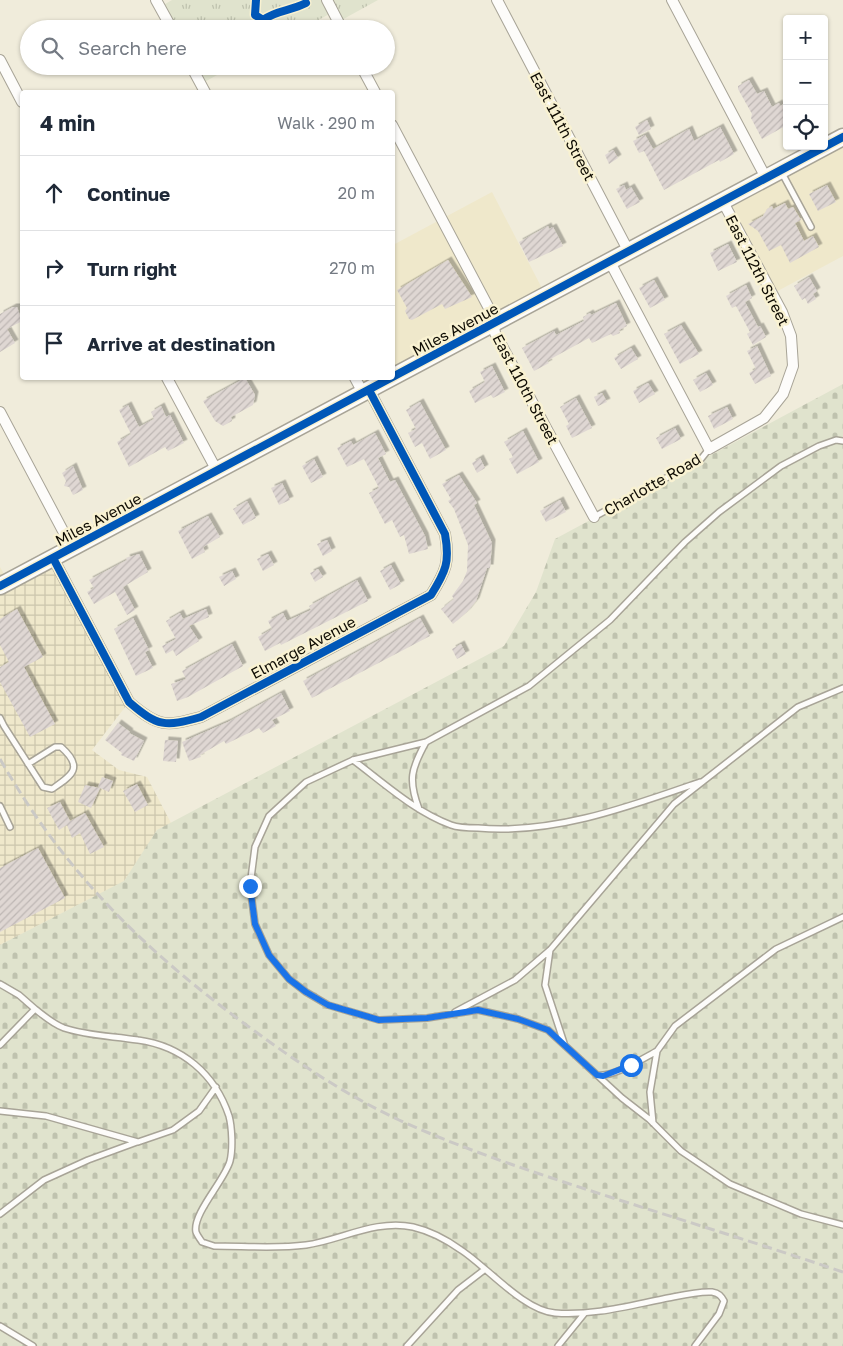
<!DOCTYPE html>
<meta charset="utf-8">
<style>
:root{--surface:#fff;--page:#f2f2f3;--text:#1f2937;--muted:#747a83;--line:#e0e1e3}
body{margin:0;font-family:"Golos Text",sans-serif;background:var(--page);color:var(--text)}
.controls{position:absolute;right:15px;top:15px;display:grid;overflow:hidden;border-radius:5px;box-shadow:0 1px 4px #0004}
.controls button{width:45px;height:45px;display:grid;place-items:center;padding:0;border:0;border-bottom:1px solid var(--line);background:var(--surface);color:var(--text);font:25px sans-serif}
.stop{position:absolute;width:15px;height:15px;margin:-11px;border:4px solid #1a73e8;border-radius:50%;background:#fff}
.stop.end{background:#1a73e8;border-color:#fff;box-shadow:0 1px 5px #0008}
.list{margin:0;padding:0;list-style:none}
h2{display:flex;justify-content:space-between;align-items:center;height:65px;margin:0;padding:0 20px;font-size:21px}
h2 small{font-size:16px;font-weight:400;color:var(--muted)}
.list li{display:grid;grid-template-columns:32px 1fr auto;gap:15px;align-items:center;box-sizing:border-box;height:75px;padding:0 20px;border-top:1px solid var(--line)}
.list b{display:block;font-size:19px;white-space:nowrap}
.list em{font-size:16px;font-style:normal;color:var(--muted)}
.icon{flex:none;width:28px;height:28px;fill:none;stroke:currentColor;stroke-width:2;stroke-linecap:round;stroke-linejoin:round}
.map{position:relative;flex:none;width:843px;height:1346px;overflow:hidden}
.search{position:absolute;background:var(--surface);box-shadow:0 1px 4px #0004;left:20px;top:20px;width:375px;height:55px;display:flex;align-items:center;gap:12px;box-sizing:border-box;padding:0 18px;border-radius:28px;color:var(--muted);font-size:19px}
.panel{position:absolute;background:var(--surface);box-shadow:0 1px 4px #0004;left:20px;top:90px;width:375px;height:290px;border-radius:5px}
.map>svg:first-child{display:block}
.built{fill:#efe8cb}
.industrial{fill:url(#industrial-grid)}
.cemetery{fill:url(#cemetery-stones)}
.park{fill:url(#park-tufts)}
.building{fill:url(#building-hatch);filter:url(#shadow)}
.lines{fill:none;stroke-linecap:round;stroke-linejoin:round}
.lane-casing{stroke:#a8a497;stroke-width:8}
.street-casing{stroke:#a8a497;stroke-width:12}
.primary-casing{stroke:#a8a497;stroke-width:19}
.lane{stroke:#fdfcfa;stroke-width:5}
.street{stroke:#fdfcfa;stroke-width:10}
.primary{stroke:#fdfcfa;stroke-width:16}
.rail{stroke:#cbc9c5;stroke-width:3;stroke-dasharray:10 5;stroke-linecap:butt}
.cycleway-casing{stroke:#f9f2d2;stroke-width:11}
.cycleway{stroke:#0057b8;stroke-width:8}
.route{stroke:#1a73e8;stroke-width:6}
.labels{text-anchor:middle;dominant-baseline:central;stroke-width:5;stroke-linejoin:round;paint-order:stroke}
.street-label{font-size:15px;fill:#0f0c03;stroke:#f9f2d2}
</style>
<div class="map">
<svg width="843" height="1346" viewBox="0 0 843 1346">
<defs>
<pattern id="industrial-grid" width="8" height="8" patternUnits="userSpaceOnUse" patternTransform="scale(1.25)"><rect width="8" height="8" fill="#efe8cb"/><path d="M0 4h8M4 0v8" fill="none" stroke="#ccc6ad"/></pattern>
<pattern id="cemetery-stones" width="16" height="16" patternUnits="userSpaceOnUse" patternTransform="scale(1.25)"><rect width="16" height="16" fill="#e0e3cd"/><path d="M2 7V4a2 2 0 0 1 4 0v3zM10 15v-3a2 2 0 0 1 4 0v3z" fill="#bfc2ae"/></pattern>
<pattern id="park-tufts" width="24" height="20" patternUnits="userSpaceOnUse" patternTransform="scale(1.25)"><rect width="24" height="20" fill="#e0e3cd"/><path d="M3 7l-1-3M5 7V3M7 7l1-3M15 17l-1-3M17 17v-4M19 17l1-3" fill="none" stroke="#bfc2ae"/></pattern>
<pattern id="building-hatch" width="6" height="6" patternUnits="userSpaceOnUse" patternTransform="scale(1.25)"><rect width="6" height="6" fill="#dfd7d3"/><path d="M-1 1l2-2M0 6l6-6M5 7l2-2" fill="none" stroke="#beb7b4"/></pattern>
<filter id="shadow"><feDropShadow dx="3.5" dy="-3.5" stdDeviation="0" flood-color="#0004"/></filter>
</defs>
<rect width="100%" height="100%" fill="#f0ecdb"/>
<!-- built -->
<path class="built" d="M843 137V256L772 294 723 202Z
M492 192 546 296 363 393 355 378H392L393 245Z"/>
<!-- industrial -->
<path class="industrial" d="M53 558 129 702 92 750 119 770 147 777 171 823 157 830 125 881 0 945V567L8 581Z"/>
<!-- cemetery -->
<path class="cemetery" d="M843 384V1346H0V945L124 881 157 830 504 646 536 592 555 539Z"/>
<!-- park -->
<path class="park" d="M172 0H378L338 22 333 12 302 29H172L160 7Z
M191 66H233L201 84Z"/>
<!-- building -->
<path class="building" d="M749 80 757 94 764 91 772 107 779 103 780 106 784 104 787 107V125L762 139 751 118 752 114 738 89V86Z
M647 120 651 129 639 135 635 127Z
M720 127 734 154 720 162 719 160 664 190 644 151 639 153 633 141 645 135 653 149 689 129 694 141Z
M613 150 618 158 609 164 605 155Z
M624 185 626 190 631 187 640 202 627 209 616 189Z
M827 185 836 202 818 211 809 194Z
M785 203 788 209 793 207 801 220 795 223 804 241 813 236 819 247 790 263 781 245 769 251 758 231 748 224 763 216 767 209 772 206 773 209Z
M548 226 549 229 553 227 563 246 529 262 519 242Z
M728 244 737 262 718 271 710 253Z
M448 260 472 297 445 309 442 304 412 320 409 319 405 311 407 308 397 290Z
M809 277 817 291 813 294 816 299 808 304 805 298 802 300 794 286Z
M654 280 665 300 650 308 639 288Z
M746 285 752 298 745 302 758 327 760 326 766 337 753 345 747 334 750 332 736 306 732 308 726 296Z
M616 303 627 326 619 330 620 333 613 336 611 334 592 343 589 338 547 361 549 363 534 371 522 348 554 331 556 335 584 321 583 317 590 313 591 315Z
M13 307H17L22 321 7 329 15 343 0 352V314Z
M681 325 699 354 680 364 664 334Z
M757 346 771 376 755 384 749 373 756 369 747 351Z
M631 348 638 359 621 369 614 358Z
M492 366 505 392 493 398 491 395 475 403 469 391 485 382 480 372Z
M706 373 713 385 700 392 693 380Z
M245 378 255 395 253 405 231 417 232 421 223 426 215 421 203 401Z
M648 383 655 394 639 403 633 391Z
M602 393 607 402 598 406 594 397Z
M576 398 592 428 572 438 566 426 569 424 560 407Z
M420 402 446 450 430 459 422 443 415 447 408 433 416 429 406 410Z
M128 405 139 427 154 419 151 412 161 406 166 417 170 415 184 443 168 451 165 447 129 467 117 442 131 434 119 410Z
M727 407 733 419 714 429 708 416Z
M675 428 681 439 662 449 656 438Z
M523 431 539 462 517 474 509 459 513 457 504 442Z
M375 433 386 454 378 458 390 482 395 480 425 536 428 549 409 554 404 535 400 537 392 520 385 524 369 493 379 488 364 459 347 467 337 448 351 441 353 445Z
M480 458 485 468 477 473 472 463Z
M314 459 323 477 311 483 302 466Z
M73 466 83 490 73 495 69 487 64 486 66 481 62 473Z
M459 475 477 503 474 505 492 543 490 568H487L476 601 467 612 453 624 441 609 454 599 452 596 463 581 467 571 468 545 454 509 448 501 451 499 442 484Z
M282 483 290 500 279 505 271 488Z
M560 500 566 512 546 522 540 511Z
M247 501 256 518 243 525 233 509Z
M208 516 220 537 203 547 205 552 192 559 178 531Z
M327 540 332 551 323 556 317 544Z
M139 554 148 572 123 587 135 610 127 615 115 592 94 604 87 592 94 588 89 580 127 560 126 558Z
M268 554 274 565 263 571 257 559Z
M391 565 401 584 390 590 380 571Z
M318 569 323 577 315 582 310 573Z
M232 571 236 579 224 586 219 577Z
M357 580 368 601 281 645 280 643 265 651 258 637 272 629 268 621 283 613 287 621 311 610 309 606Z
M17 609 43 657 24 667 55 724 30 737 0 682V667L9 662 0 645V619Z
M206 609 209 617 189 626 199 641 176 656 173 650 166 654 162 646 176 639 166 621 180 613 183 619Z
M133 618 149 650 145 652 153 668 136 676 114 629Z
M420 618 430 636 312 698 303 681Z
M232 644 243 666 188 697 177 701 171 684 186 679 182 671Z
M461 644 466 654 457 659 452 649Z
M281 693 290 711 272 720 276 726 263 733 259 728 226 744 224 741 200 755 201 757 189 761 182 742 228 722Z
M118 723 130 732 129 733 144 741 134 761 121 755 122 753 105 740Z
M165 740 178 741 176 762 163 761Z
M102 777 113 781 109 792 98 787Z
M137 784 148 805 135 812 123 791Z
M85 785 100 788 91 808 78 802Z
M60 802 70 821 85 813 104 847 90 854 80 833 72 838 67 825 59 830 47 808Z
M38 848 65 898 0 932V868Z"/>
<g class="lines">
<!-- lane casing -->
<g class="lane-casing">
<path id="lane" d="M782 173 811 227
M843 441 836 440 819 446 781 466 719 512 685 542 610 620 529 686 426 742 353 760 306 782 269 816 255 847 250 886 255 924 269 955 289 979 306 992 328 1005 379 1020 427 1018 478 1010 518 1019 548 1030 622 1098 649 1119 681 1151 730 1184 801 1214 843 1225
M594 517 701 459 709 449
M0 718 4 726 43 787 52 789C71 776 85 768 61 747H55L28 764
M353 760C385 784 414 811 451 825 459 828 469 828 478 828 553 835 631 806 700 782
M0 806 10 827
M419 809C408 780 411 769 426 742
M550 950 545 985 564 1043
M0 984 19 995 35 1009 0 1045
M35 1009C44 1016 53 1024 64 1028 88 1036 113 1036 138 1040 182 1046 215 1074 229 1116 232 1127 233 1149 230 1161 225 1180 192 1214 196 1232 197 1235 200 1239 202 1242L214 1246C244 1246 276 1249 306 1245 341 1240 376 1219 413 1227 430 1231 447 1240 461 1250 486 1266 524 1311 555 1313 591 1316 628 1306 663 1299 679 1296 697 1291 712 1292 719 1293 721 1296 724 1301L719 1314 695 1346
M455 1012 515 980 550 950 674 804 798 707 843 688
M598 1075C614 1077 642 1059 657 1051
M0 1111 46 1116 138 1142 173 1130 199 1111 216 1087
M653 1123 650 1092 657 1051 675 1026 776 949 843 917
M0 1214 44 1180 88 1160 137 1142
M0 1326 33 1346
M407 1346 458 1290 484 1270
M558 1346 584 1314"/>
</g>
<!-- street casing -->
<g class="street-casing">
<path id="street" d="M156 0 172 29
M327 0 342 29
M497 0 629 252
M672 0 766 178
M0 60 22 102
M191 66 205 92
M361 66 375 92
M392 125 492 314 495 333 594 517
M610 262 709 449 764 418 783 394 793 366 791 336 782 312 723 202
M167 378 217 471
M355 378 363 393
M0 412 72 548
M53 558 129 702C158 727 165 727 201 717L431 595C446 571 450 562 445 534L369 390"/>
</g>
<!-- primary casing -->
<g class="primary-casing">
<path id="primary" d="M0 586 843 137"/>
</g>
<!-- lane -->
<use href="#lane" class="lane"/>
<!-- street -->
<use href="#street" class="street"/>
<!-- primary -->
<use href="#primary" class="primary"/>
<!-- rail -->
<path class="rail" d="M0 759C66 875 149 955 256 1032 301 1065 348 1096 399 1120 467 1151 539 1174 610 1197 688 1222 766 1246 843 1272"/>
<!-- cycleway casing -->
<g class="cycleway-casing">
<path id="cycleway" d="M256 0 255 15 263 20C276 10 291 11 306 3
M53 558 129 702C158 727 165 727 201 717L431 595C446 571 450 562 445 534L369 390
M0 586 843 137"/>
</g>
<!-- cycleway -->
<use href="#cycleway" class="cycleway"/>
</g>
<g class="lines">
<!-- route -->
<path class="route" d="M250 886 255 924 269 955 289 979 306 992 328 1005 379 1020 427 1018 478 1010 518 1019 548 1030 597 1075 603 1076 631 1065"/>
</g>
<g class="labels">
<!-- street labels -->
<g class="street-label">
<text transform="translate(563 126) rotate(62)">East 111th Street</text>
<text transform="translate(758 270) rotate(63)">East 112th Street</text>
<text transform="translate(455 329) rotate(-28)">Miles Avenue</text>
<text transform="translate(526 389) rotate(62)">East 110th Street</text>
<text transform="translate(652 484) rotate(-30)">Charlotte Road</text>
<text transform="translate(98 519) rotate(-28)">Miles Avenue</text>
<text transform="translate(303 647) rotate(-28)">Elmarge Avenue</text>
</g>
</g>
</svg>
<div class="controls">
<button>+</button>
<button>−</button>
<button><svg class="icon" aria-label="locate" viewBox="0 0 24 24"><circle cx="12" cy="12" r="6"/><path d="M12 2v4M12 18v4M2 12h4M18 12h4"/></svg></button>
</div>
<div class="stop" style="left:631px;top:1065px"></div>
<div class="stop end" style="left:250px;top:886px"></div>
<div class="search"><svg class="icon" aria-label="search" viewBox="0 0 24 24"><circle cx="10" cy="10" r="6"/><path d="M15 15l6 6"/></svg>Search here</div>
<section class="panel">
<h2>4 min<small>Walk · 290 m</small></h2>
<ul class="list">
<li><svg class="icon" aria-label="ahead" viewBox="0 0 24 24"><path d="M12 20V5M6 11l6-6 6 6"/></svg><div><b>Continue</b></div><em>20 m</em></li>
<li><svg class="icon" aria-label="right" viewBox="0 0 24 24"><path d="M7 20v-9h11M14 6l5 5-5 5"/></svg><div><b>Turn right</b></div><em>270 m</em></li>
<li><svg class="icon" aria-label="arrive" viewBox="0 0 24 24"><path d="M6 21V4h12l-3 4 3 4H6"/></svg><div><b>Arrive at destination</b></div></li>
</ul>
</section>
</div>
